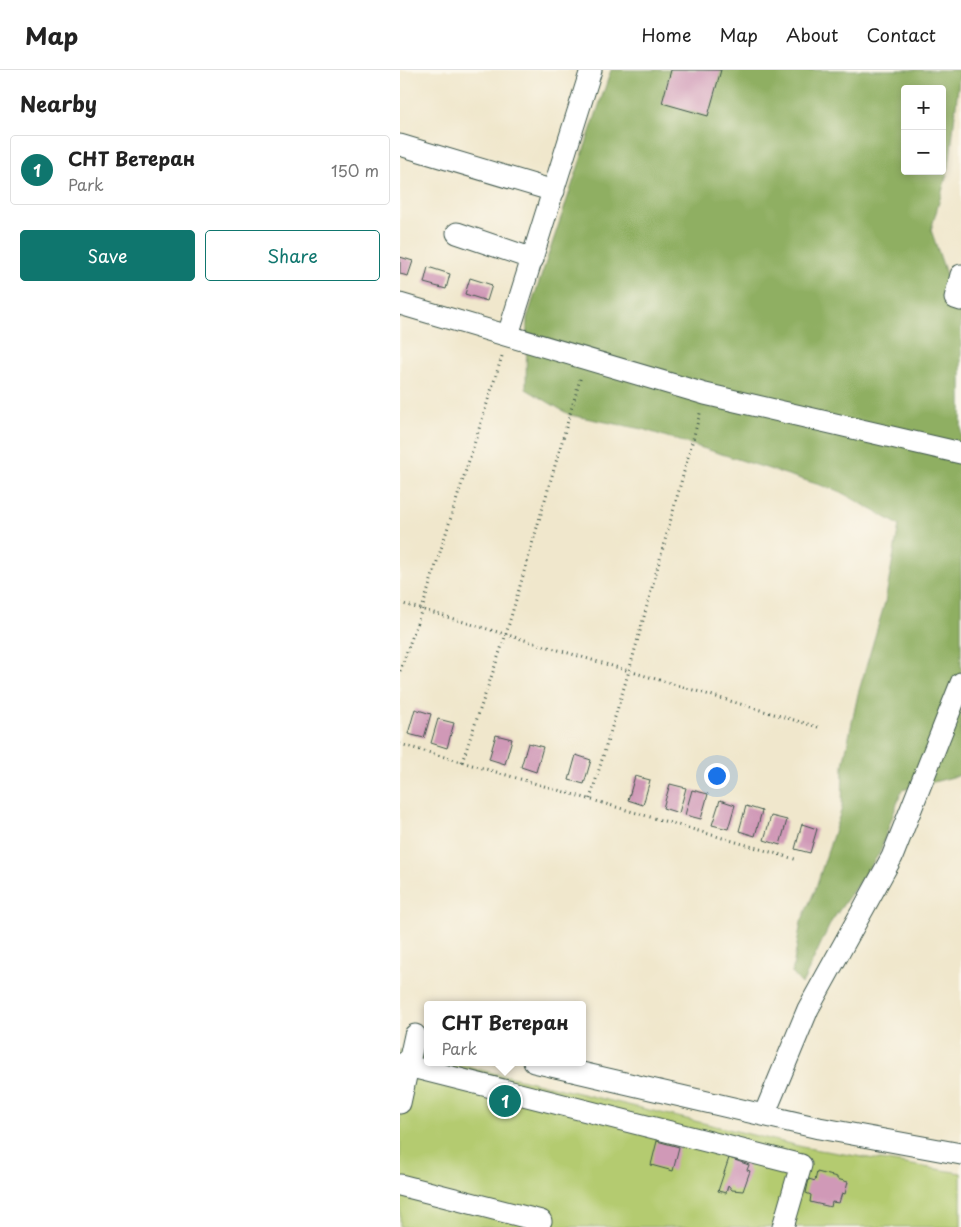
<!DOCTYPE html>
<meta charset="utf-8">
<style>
:root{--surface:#fff;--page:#f2f2f2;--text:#222;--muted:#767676;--line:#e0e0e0;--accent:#0f766e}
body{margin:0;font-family:"Playpen Sans",sans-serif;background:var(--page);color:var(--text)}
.controls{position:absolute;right:15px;top:15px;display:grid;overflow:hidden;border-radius:5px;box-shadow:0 2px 8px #0003}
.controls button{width:45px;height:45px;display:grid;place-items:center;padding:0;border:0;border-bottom:1px solid var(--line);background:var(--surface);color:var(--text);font:25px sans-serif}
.you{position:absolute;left:316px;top:705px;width:18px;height:18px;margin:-12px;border:4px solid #fff;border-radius:50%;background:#1a73e8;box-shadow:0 0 0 8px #1a73e833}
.badge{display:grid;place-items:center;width:32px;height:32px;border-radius:50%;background:var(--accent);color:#fff;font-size:16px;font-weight:700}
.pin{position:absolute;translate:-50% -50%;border:2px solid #fff;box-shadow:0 1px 5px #0006}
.popup{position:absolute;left:24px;top:931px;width:162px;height:65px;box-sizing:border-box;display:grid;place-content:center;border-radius:5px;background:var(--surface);filter:drop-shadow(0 1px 4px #0005);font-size:16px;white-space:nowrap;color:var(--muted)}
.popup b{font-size:19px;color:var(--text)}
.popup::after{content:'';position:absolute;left:50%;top:100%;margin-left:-10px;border:10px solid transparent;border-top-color:var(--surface)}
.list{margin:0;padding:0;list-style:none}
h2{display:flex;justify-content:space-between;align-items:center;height:65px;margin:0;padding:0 20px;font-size:21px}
h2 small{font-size:16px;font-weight:400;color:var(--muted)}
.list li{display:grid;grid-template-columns:32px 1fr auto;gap:15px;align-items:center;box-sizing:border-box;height:70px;margin:0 10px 10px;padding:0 10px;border:1px solid var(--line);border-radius:5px}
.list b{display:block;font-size:19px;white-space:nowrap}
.list p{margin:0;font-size:16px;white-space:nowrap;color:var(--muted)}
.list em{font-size:16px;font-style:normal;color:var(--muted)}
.actions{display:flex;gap:10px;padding:15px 20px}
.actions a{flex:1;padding:11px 0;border:1px solid var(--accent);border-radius:5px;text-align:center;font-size:18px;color:var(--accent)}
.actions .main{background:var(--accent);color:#fff}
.map{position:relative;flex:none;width:561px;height:1157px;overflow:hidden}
header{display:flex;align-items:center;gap:30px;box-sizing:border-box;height:70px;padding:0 25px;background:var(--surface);border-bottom:1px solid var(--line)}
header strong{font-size:24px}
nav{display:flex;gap:28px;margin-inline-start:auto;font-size:18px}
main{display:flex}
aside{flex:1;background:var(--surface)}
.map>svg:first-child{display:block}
.green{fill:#b4cb6f;stroke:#6a8452}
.forest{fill:#8faf62;stroke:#57764b;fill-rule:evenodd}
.building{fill:#d099b7}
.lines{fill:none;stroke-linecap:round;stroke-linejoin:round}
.minor-casing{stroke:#3e564b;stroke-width:23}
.path{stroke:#3e564b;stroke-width:3;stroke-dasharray:1 4;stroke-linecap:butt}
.minor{stroke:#fff;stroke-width:21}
</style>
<header>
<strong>Map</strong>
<nav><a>Home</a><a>Map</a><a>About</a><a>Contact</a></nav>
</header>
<main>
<aside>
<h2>Nearby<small></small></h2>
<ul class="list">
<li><span class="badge">1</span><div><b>СНТ Ветеран</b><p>Park</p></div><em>150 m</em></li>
</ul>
<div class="actions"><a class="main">Save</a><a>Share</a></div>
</aside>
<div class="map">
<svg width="561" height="1157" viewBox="0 0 561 1157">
<rect width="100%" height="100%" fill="#fbf7ec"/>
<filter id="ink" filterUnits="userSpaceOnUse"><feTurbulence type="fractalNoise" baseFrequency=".02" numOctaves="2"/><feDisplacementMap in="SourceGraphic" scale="10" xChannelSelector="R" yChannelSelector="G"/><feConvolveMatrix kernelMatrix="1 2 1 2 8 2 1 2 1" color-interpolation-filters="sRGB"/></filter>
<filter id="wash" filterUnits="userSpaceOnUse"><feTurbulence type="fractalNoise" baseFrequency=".0096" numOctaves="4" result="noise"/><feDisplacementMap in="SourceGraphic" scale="20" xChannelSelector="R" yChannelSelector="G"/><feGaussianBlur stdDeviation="1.12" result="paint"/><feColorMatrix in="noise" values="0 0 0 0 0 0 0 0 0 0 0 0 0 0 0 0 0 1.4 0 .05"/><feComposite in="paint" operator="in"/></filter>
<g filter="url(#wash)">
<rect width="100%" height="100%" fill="#f0e7cc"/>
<!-- green -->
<path class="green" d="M0 980 27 987 28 992H49L407 1078 561 1103V1157H0Z"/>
<!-- forest -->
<path class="forest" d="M211 0H560L549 97 531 160 559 242 561 243V705L502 720 479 784 431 852 402 914 392 903 401 852 415 820 442 738 443 695 458 624 485 532 499 455 439 421 242 359 170 345 126 319 127 248ZM505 19H542V101H505Z"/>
<g id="blocks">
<!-- building -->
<path class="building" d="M271 0H321L308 46 262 33Z
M0 187 13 191 8 206 0 204Z
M28 197 50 204 46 219 24 213Z
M70 208 92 215 87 231 65 224Z
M15 639 31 644 24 668 8 664Z
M38 649 54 653 47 678 31 673Z
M96 665 112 669 105 694 89 689Z
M128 673 143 677 136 702 121 697Z
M176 685 191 690 184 714 169 710Z
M235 706 250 710 243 735 228 730Z
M270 714 286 718 279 743 263 738Z
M292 720 308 724 301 749 285 745Z
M320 730 335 735 328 759 312 755Z
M346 736 362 741 355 766 339 761Z
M371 746 387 750 380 775 364 770Z
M402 754 417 759 410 783 395 779Z
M257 1071 279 1077 273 1101 251 1095Z
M329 1088 349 1095 347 1100 350 1101 343 1121 332 1120 328 1115 326 1123 318 1121Z
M417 1102 437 1107V1109L448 1112 445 1124 442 1123 439 1133 432 1132 431 1137 410 1132 411 1125 406 1123 409 1109 415 1111Z"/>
</g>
</g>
<g filter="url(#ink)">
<use href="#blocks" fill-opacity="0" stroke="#3e564b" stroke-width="1"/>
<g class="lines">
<!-- minor casing -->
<g class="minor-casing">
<path id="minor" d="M0 75 154 121
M57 163 133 189
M561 205 555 228 561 230
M0 234 305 324 561 383
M108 265 191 0
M134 992 419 1058 561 1084
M0 994 401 1095 383 1157
M0 1033 15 965
M364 1045 408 939 492 787 561 613
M0 1115 141 1151"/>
</g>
<!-- path -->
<path class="path" d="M0 533 421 658
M0 601 22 539 103 283
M0 674 398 790
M62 692 106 564 181 306
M190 729 229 601 301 340"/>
<!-- minor -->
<use href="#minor" class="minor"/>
</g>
</g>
</svg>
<div class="controls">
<button>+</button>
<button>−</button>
</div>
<div class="you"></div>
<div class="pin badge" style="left:105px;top:1031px">1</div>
<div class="popup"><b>СНТ Ветеран</b>Park</div>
</div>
</main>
